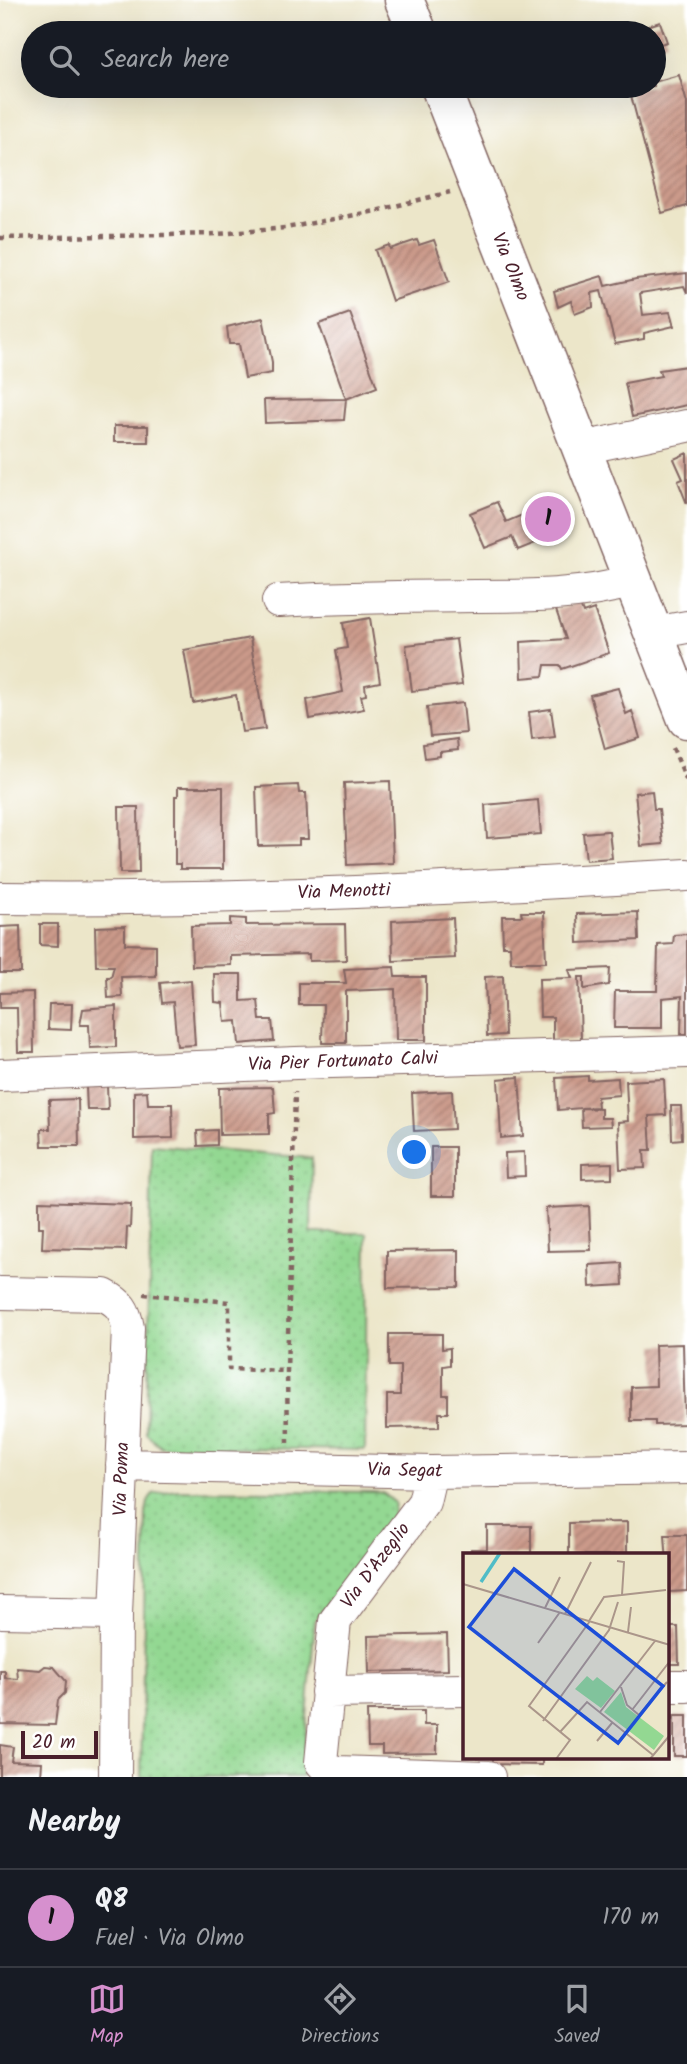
<!DOCTYPE html>
<meta charset="utf-8">
<style>
:root{--surface:#171b24;--page:#242831;--text:#f1f3f6;--muted:#9ea1a6;--line:#363941;--accent:#d690ce}
body{margin:0;font-family:Kalam,sans-serif;background:var(--page);color:var(--text)}
.scale{position:absolute;left:21px;bottom:18px;width:77px;box-sizing:border-box;padding-left:7px;border:4px solid #4a1f2b;border-top:0;font-size:19px;line-height:24px;white-space:nowrap;color:#4a1f2b;-webkit-text-stroke:5px #fff;paint-order:stroke}
.you{position:absolute;left:415px;top:1153px;width:24px;height:24px;margin:-18px;border:5px solid #fff;border-radius:50%;background:#1a73e8;box-shadow:0 0 0 10px #1a73e833}
.badge{display:grid;place-items:center;width:46px;height:46px;border-radius:50%;background:var(--accent);color:#111;font-size:23px;font-weight:700}
.pin{position:absolute;translate:-50% -50%;border:4px solid #fff;box-shadow:0 2px 7px #0006}
.list{margin:0;padding:0;list-style:none}
h2{display:flex;justify-content:space-between;align-items:center;height:91px;margin:0;padding:0 28px;font-size:30px}
h2 small{font-size:23px;font-weight:400;color:var(--muted)}
.list li{display:grid;grid-template-columns:46px 1fr auto;gap:21px;align-items:center;box-sizing:border-box;height:98px;padding:0 28px;border-top:2px solid var(--line)}
.list b{display:block;font-size:26px;white-space:nowrap}
.list p{margin:0;font-size:23px;white-space:nowrap;color:var(--muted)}
.list em{font-size:23px;font-style:normal;color:var(--muted)}
.icon{flex:none;width:38px;height:38px;fill:none;stroke:currentColor;stroke-width:2;stroke-linecap:round;stroke-linejoin:round}
.map{position:relative;flex:none;width:687px;height:1777px;overflow:hidden}
.search{position:absolute;background:var(--surface);box-shadow:0 7px 28px #0002;left:21px;right:21px;top:21px;height:77px;display:flex;align-items:center;gap:18px;box-sizing:border-box;padding:0 24px;border-radius:38px;color:var(--muted);font-size:26px}
.sheet{height:189px;background:var(--surface)}
nav{display:flex;justify-content:space-around;align-items:center;box-sizing:border-box;height:98px;border-top:2px solid var(--line);background:var(--surface);font-size:19px;color:var(--muted)}
nav a{display:grid;justify-items:center;gap:4px}
nav .on{color:var(--accent)}
.map>svg:first-child{display:block}
.green{fill:url(#green-dots);stroke:#6e7c5e;stroke-width:2}
.building{fill:url(#building-hatch)}
.lines{fill:none;stroke-linecap:round;stroke-linejoin:round}
.minor-casing{stroke:#836562;stroke-width:34}
.tertiary-casing{stroke:#836562;stroke-width:41}
.path{stroke:#836562;stroke-width:4.5;stroke-dasharray:5 5;stroke-linecap:butt}
.minor{stroke:#fff;stroke-width:32}
.tertiary{stroke:#fff;stroke-width:38}
.labels{text-anchor:middle;dominant-baseline:central;stroke-width:7;stroke-linejoin:round;paint-order:stroke}
.street-label{font-size:19px;fill:#4a1f2b;stroke:#fff}
.inset-river{fill:none;stroke:#4fbcc7;stroke-width:3.5}
.inset-road{fill:none;stroke:#ab968a;stroke-width:2}
.view{fill:#1d4ed8;fill-opacity:0.15;stroke:#1d4ed8;stroke-width:3.5}
.inset-edge{fill:none;stroke:#4a1f2b;stroke-width:3.5}
</style>
<div class="map">
<svg width="687" height="1777" viewBox="0 0 687 1777">
<defs>
<pattern id="green-dots" width="8" height="8" patternUnits="userSpaceOnUse" patternTransform="scale(1.75)"><rect width="8" height="8" fill="#93d892"/><path d="M2 2h.1M6 6h.1" fill="none" stroke="#80b97e" stroke-width="1.8" stroke-linecap="round"/></pattern>
<pattern id="building-hatch" width="6" height="6" patternUnits="userSpaceOnUse" patternTransform="scale(1.75)"><rect width="6" height="6" fill="#cb9a8a"/><path d="M-1 1l2-2M0 6l6-6M5 7l2-2" fill="none" stroke="#a77d71"/></pattern>
</defs>
<rect width="100%" height="100%" fill="#fff"/>
<filter id="ink" filterUnits="userSpaceOnUse"><feTurbulence type="fractalNoise" baseFrequency=".0143" numOctaves="2"/><feDisplacementMap in="SourceGraphic" scale="14" xChannelSelector="R" yChannelSelector="G"/><feConvolveMatrix kernelMatrix="1 2 1 2 8 2 1 2 1" color-interpolation-filters="sRGB"/></filter>
<filter id="wash" filterUnits="userSpaceOnUse"><feTurbulence type="fractalNoise" baseFrequency=".00686" numOctaves="4" result="noise"/><feDisplacementMap in="SourceGraphic" scale="28" xChannelSelector="R" yChannelSelector="G"/><feGaussianBlur stdDeviation="1.57" result="paint"/><feColorMatrix in="noise" values="0 0 0 0 0 0 0 0 0 0 0 0 0 0 0 0 0 1.4 0 .05"/><feComposite in="paint" operator="in"/></filter>
<g filter="url(#wash)">
<rect width="100%" height="100%" fill="#ece6c9"/>
<!-- green -->
<path class="green" d="M152 1145 312 1158 311 1233H367L365 1450 161 1447 146 1433Z
M177 1490 374 1492 383 1493 395 1503 393 1516 315 1620 302 1777H141L146 1513 148 1502 153 1494Z"/>
<g id="blocks">
<!-- building -->
<path class="building" d="M660 22 667 42 654 46V33H626Z
M679 75 687 103V206L662 213 629 88 654 86V82Z
M417 240 419 245 434 240 449 282 392 301 375 250 389 245 390 249Z
M687 273V293L684 286 640 293 643 315 670 312 674 326 644 333V339L615 344 601 291 592 293 593 307 575 314 571 301 558 307 554 291 602 276 605 286 636 279Z
M350 313 377 387 346 399 344 420 265 423 264 400 346 399 319 324Z
M263 318 272 362V373L245 378 239 344H229L227 327Z
M687 366V405L632 417 625 383 661 376 659 370Z
M114 426H148V442H114Z
M687 453V504L678 481 683 479 674 459Z
M497 502 506 522 553 502 565 531 518 550 512 537 485 548 470 513Z
M579 602 583 613 594 609 609 653 562 669 560 665H545L543 676 522 678 521 642 566 639 556 610Z
M370 618 380 682 365 685 366 695 361 696 364 709 310 719 307 700 343 692 336 650 347 648 343 623Z
M250 638 265 729 242 732 236 695 193 703 184 650Z
M456 639 462 685 412 691 406 645Z
M618 688 626 714 632 711 640 738 605 749 590 695Z
M463 703 466 733 430 736 427 707Z
M551 709 555 737 532 740 529 712Z
M457 739 458 750 440 752V756L425 758 423 744Z
M390 781 393 863 347 865 344 783Z
M298 785 299 793H306L308 839H299V845L258 846 256 787Z
M178 787H223V869H180V864H175V796H178Z
M652 791 654 809H659L663 844 641 846 635 793Z
M538 800 541 834 487 838 485 805Z
M119 807H138L139 873H120Z
M607 831H609L612 858 586 860 583 833Z
M521 912H544L546 962H511L510 946H503L502 916H522Z
M638 912 639 940 578 943 577 914Z
M230 918 246 919V925L345 924 346 960 309 961V954L231 956V965L192 966 191 926 230 925Z
M453 918 455 958 393 961 392 921Z
M40 924H58V946L40 945Z
M20 926 21 973H0V927Z
M125 926V944L156 945V976L121 977 122 997 108 998 107 977H111L114 966H96L95 927Z
M687 934V1034H681L682 996 662 998V1028H614L615 991H657L658 945 673 944 674 935Z
M394 967 395 977H426V1040H396L395 989 346 991V1043H322L323 1005H299V983H346L344 969Z
M610 968 609 985 584 989V977H579L581 1040H553V1017H540L539 979 572 978 569 970Z
M214 974H241V1001L258 1000 260 1020H272L274 1041 239 1044 237 1021 225 1022 223 1003 215 1002Z
M503 976 505 1035 487 1036 485 977Z
M191 980 195 1045 177 1046 173 1002 162 1003 160 983Z
M33 992 34 1052H18L17 1008H0V993Z
M49 1004H72L71 1030 48 1029Z
M116 1006V1047L90 1048 89 1025H80L83 1009Z
M588 1076V1080L618 1078 619 1095 597 1097 598 1107 581 1108 601 1109V1118H610L611 1126 582 1127 581 1108 558 1110 556 1078Z
M519 1077 523 1136 501 1138 498 1079Z
M664 1079 666 1115 649 1116 651 1150H644L645 1168 620 1169 618 1122 628 1121 626 1081Z
M107 1086 108 1110H87L86 1087Z
M273 1087 275 1113 269 1114V1134L220 1135 219 1088Z
M147 1091 148 1104H172L173 1138 134 1139V1092Z
M452 1091 454 1129 414 1131 412 1093Z
M78 1099 79 1146H42L41 1129H50L49 1100Z
M671 1106H681L682 1139 672 1140Z
M217 1130V1145L198 1146 197 1131Z
M431 1147H455V1196H431Z
M524 1152 525 1176 506 1177 505 1153Z
M612 1163V1178L582 1179V1164Z
M39 1201 131 1204 130 1228 127 1227 126 1250 42 1248 43 1227H39Z
M589 1206 591 1250 548 1251 546 1208Z
M459 1250V1287L387 1288V1251Z
M622 1263 623 1285 590 1287 589 1265Z
M389 1334H442V1349L450 1348V1365L443 1366V1395H448V1413H439V1427L387 1428V1395H400V1366H389Z
M683 1344 685 1424 655 1425V1421H631V1387L656 1386 655 1345Z
M627 1522V1555H569V1523Z
M487 1526H531V1555H471V1549H487Z
M665 1535H687V1591L669 1592Z
M668 1627H678L679 1664H668Z
M447 1634 448 1670 369 1672 368 1636Z
M45 1666 54 1667 66 1681 65 1693 58 1700 55 1725 0 1724V1671H5V1678L18 1679 17 1668 40 1670Z
M367 1711H424V1725H437V1753L382 1754V1746H368Z
M674 1716H687V1756H674Z
M0 1745 13 1747 11 1761 42 1762 41 1777H0Z
M493 1758H542V1765L493 1764Z"/>
</g>
</g>
<g filter="url(#ink)">
<use href="#blocks" fill-opacity="0" stroke="#836562" stroke-width="2"/>
<g class="lines">
<!-- minor casing -->
<g class="minor-casing">
<path id="minor" d="M582 448 687 426
M278 601C343 597 409 597 475 596 528 596 582 596 634 581
M654 633 687 627
M0 898C229 901 458 888 687 875
M0 1075 296 1063 687 1052
M0 1293 104 1295C120 1303 125 1310 128 1328L116 1614 115 1777
M122 1465 431 1472 687 1468
M431 1472 424 1502 335 1621 321 1762 326 1768 337 1772 489 1777
M0 1612 116 1614
M668 1686H687
M327 1692 465 1690"/>
</g>
<!-- tertiary casing -->
<g class="tertiary-casing">
<path id="tertiary" d="M404 0 418 33
M440 86 687 719"/>
</g>
<!-- path -->
<path class="path" d="M0 238 218 234 286 228 376 211 450 192
M673 748 687 781
M144 1294 229 1302V1369L287 1371
M288 1443 287 1371 295 1092"/>
<!-- minor -->
<use href="#minor" class="minor"/>
<!-- tertiary -->
<use href="#tertiary" class="tertiary"/>
</g>
</g>
<g class="labels">
<!-- street labels -->
<g class="street-label">
<text transform="translate(510 267) rotate(68)">Via Olmo</text>
<text transform="translate(344 892) rotate(-2)">Via Menotti</text>
<text transform="translate(343 1062) rotate(-2)">Via Pier Fortunato Calvi</text>
<text transform="translate(405 1471) rotate(1)">Via Segat</text>
<text transform="translate(122 1479) rotate(-88)">Via Poma</text>
<text transform="translate(376 1566) rotate(-53)">Via D'Azeglio</text>
</g>
</g>
<!-- overview -->
<g transform="translate(463 1553)">
<rect width="206" height="206" fill="#ece6c9"/>
<path d="M124 123 130 128 134 124 152 138 138 155 112 136ZM158 139 163 154 201 183 191 197 141 159Z" fill="#93d892"/>
<path class="inset-river" d="M18 29 37 0"/>
<path class="inset-road" d="M154 8 161 9 159 42M0 31 207 92M82 55 97 24M102 61 128 9M126 68 141 44 203 37M165 79 168 54M75 90 97 59M158 134 164 152 176 162 204 129M169 157 207 108M137 159 192 88M80 168 146 77 155 49M97 179 124 149 190 202M134 188 149 170M93 206 107 187 66 153 127 68M187 206 207 182"/>
<path class="view" d="M51 16 200 133 155 190 6 74Z"/>
<rect width="206" height="206" class="inset-edge"/>
</g>
</svg>
<div class="scale">20 m</div>
<div class="you"></div>
<div class="pin badge" style="left:548px;top:519px">1</div>
<div class="search"><svg class="icon" aria-label="search" viewBox="0 0 24 24"><circle cx="10" cy="10" r="6"/><path d="M15 15l6 6"/></svg>Search here</div>
</div>
<section class="sheet">
<h2>Nearby<small></small></h2>
<ul class="list">
<li><span class="badge">1</span><div><b>Q8</b><p>Fuel · Via Olmo</p></div><em>170 m</em></li>
</ul>
</section>
<nav>
<a class="on"><svg class="icon" aria-label="map" viewBox="0 0 24 24"><path d="M3 6l6-2 6 2 6-2v14l-6 2-6-2-6 2zM9 4v14M15 6v14"/></svg>Map</a>
<a><svg class="icon" aria-label="directions" viewBox="0 0 24 24"><path d="M12 3l9 9-9 9-9-9zM9 14v-3h6M13 9l2 2-2 2"/></svg>Directions</a>
<a><svg class="icon" aria-label="saved" viewBox="0 0 24 24"><path d="M7 4h10v16l-5-4-5 4z"/></svg>Saved</a>
</nav>
